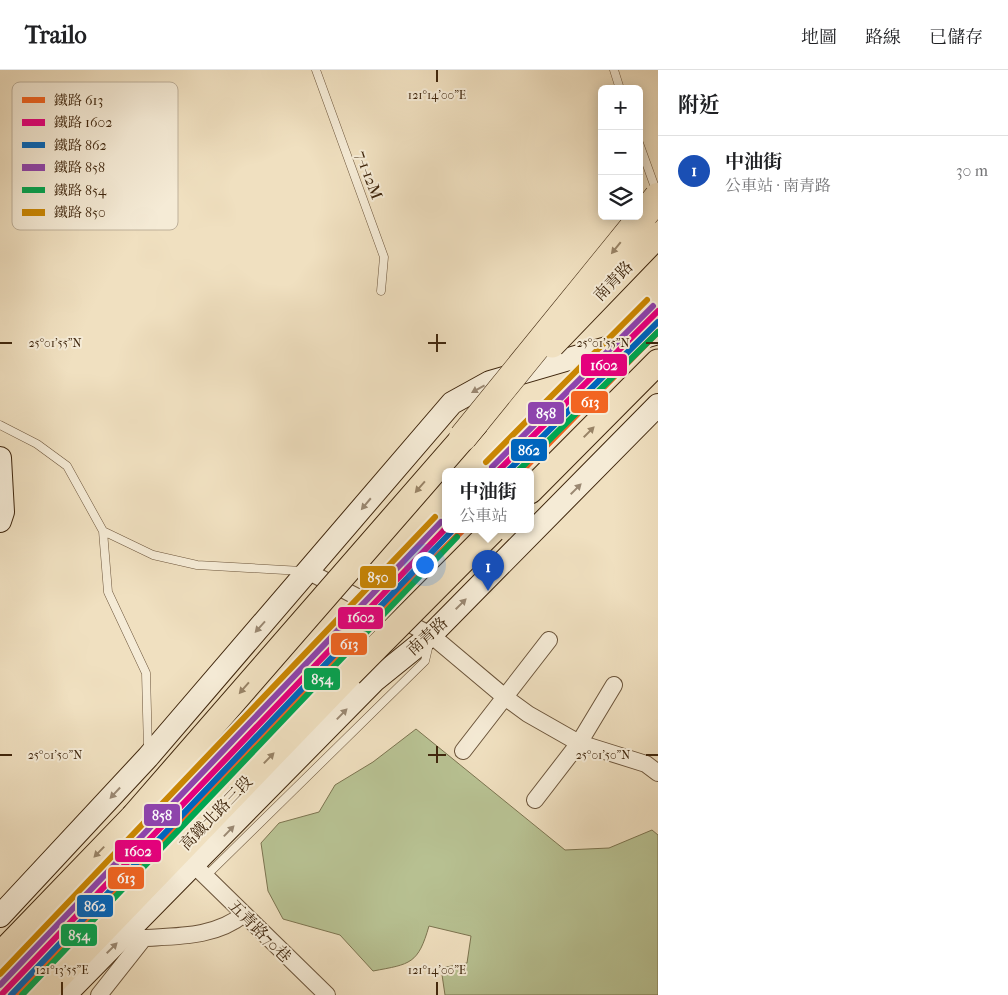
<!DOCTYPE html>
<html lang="zh-TW">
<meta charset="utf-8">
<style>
:root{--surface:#fff;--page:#f2f2f2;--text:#202124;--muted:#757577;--line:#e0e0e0;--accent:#8f2418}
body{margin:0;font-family:"IM FELL French Canon","Noto Serif TC",serif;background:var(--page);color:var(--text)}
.controls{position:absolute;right:15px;top:15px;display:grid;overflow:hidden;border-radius:8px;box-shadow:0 2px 12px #0003}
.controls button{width:45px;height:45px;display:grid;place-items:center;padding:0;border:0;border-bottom:1px solid var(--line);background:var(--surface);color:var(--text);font:25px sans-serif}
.you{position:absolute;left:424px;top:494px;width:18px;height:18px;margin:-12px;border:4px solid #fff;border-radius:50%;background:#1a73e8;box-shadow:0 0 0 8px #1a73e833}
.badge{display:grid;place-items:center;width:32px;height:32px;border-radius:50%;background:var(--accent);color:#fff;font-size:16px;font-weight:700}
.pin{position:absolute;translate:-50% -41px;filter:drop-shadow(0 1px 2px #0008)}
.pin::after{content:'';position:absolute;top:26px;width:18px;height:15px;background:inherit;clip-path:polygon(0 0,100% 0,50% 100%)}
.popup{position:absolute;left:442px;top:398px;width:92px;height:65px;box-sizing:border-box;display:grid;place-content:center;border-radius:8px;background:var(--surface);filter:drop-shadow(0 1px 4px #0005);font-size:16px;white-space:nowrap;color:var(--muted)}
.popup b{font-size:19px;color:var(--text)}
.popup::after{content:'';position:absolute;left:50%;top:100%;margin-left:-10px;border:10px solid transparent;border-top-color:var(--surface)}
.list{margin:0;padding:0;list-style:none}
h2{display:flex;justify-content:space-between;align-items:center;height:65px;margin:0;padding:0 20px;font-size:21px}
h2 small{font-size:16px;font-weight:400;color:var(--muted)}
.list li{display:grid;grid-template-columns:32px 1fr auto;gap:15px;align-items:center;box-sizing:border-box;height:70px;padding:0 20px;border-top:1px solid var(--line)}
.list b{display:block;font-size:19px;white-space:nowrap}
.list p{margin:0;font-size:16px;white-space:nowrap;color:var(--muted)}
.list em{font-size:16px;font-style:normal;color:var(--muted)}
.icon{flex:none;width:28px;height:28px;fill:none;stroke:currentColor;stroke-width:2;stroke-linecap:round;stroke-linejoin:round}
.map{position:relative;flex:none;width:658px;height:925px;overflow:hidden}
header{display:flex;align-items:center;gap:30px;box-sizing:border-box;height:70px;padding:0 25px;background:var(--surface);border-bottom:1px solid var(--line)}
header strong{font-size:24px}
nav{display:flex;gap:28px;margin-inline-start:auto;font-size:18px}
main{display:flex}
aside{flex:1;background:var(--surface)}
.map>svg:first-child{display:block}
.green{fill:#b8c293;stroke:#7c7450}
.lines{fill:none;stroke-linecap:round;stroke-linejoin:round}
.lane-casing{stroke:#6b543a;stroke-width:9}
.street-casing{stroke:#6b543a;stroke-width:18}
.secondary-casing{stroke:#3f260d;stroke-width:24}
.primary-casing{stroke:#3f260d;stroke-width:27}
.lane{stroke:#f5ebd6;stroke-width:8}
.street{stroke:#f5ebd6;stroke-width:16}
.secondary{stroke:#f5ebd6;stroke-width:22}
.primary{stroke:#f0e0c0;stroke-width:25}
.primary-bridge-casing{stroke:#3f260d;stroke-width:27;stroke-linecap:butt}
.highway-bridge-casing{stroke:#3f260d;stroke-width:29;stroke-linecap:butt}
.primary-bridge{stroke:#f0e0c0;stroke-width:25}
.highway-bridge{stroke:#f0e0c0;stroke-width:28}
.rail-1-casing{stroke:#f5ebd6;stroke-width:10}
.rail-2-casing{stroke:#f5ebd6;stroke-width:10}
.rail-3-casing{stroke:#f5ebd6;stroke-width:10}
.rail-4-casing{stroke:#f5ebd6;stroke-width:10}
.rail-5-casing{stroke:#f5ebd6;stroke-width:10}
.rail-6-casing{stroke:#f5ebd6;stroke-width:10}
.rail-1{stroke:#f26522;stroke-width:6}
.rail-2{stroke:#e5007d;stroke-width:6}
.rail-3{stroke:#0065bd;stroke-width:6}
.rail-4{stroke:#8e44ad;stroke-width:6}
.rail-5{stroke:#00a651;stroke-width:6}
.rail-6{stroke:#c98603;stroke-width:6}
.oneway{fill:#988366}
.oneway2{fill:#9a8872}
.ticks{fill:none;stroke:#3f260d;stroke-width:2}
.labels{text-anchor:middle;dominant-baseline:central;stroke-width:4;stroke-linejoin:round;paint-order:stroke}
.street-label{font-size:16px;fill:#3f260d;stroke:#f5ebd6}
.key{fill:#f5ebd6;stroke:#beb09a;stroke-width:1}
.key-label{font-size:14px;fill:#3f260d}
.ticks-label{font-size:12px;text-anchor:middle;fill:#3f260d;stroke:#f5ebd6;stroke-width:4;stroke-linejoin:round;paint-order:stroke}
.line-badge{stroke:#f5ebd6;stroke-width:2}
.badge-label{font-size:14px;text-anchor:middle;font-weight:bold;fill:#fff}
</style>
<header>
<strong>Trailo</strong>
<nav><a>地圖</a><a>路線</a><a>已儲存</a></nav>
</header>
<main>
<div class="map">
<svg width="658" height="925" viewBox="0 0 658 925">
<rect width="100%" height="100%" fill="#f0e0c0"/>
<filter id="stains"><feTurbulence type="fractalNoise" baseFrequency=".004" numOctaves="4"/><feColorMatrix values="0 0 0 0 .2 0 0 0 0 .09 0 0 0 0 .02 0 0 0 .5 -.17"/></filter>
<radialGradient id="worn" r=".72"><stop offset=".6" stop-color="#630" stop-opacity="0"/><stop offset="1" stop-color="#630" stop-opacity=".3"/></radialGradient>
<!-- green -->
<path class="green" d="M416 659 565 780 609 778 652 760 658 765V925H445L441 898 467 893 471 866 429 856C418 894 411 894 373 901L340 865 283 849 268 821 261 773 279 753 319 742 335 715 373 692Z"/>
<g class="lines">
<!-- lane casing -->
<g class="lane-casing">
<path id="lane" d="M316 0 384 187 381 221
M614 0 620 19
M639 73 657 123
M0 355 37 374 67 396 103 461 153 485 197 495 302 501
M103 461 108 522 146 603 148 680
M206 806 425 591 429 574"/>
</g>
<!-- street casing -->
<g class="street-casing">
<path id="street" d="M309 502 431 565 506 628 528 644 579 673 646 694 658 703
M463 681 549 570
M535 730 579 673 614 615
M195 796 327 925
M99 925 144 868C179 866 216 867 244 844"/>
</g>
<!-- secondary casing -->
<g class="secondary-casing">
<path id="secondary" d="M0 388 3 442 0 451
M0 846 148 687 452 333 490 312 658 263
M65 925 374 611 431 565 658 335"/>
</g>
<!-- primary casing -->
<g class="primary-casing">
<path id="primary" d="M530 421 658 292
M0 885 133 747
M41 925 350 604"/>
</g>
<!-- lane -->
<use href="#lane" class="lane"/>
<!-- street -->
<use href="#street" class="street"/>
<!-- secondary -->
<use href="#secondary" class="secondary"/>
<!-- primary -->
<use href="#primary" class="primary"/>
<!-- primary-bridge casing -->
<g class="primary-bridge-casing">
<path id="primary-bridge" d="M552 275 658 165
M350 604 493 460
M133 747 477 352"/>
</g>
<!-- highway-bridge casing -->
<g class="highway-bridge-casing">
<path id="highway-bridge" d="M463 367 658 127"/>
</g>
<!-- primary-bridge -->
<use href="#primary-bridge" class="primary-bridge"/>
<!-- highway-bridge -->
<use href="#highway-bridge" class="highway-bridge"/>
<!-- rail-1 casing -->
<g class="rail-1-casing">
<path id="rail-1" d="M521 402 658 262
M15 925 384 538 463 460"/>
</g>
<!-- rail-2 casing -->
<g class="rail-2-casing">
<path id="rail-2" d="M497 402 658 241
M1 925 446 458"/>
</g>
<!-- rail-3 casing -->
<g class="rail-3-casing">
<path id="rail-3" d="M507 402 658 252
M11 925 451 462"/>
</g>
<!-- rail-4 casing -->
<g class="rail-4-casing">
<path id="rail-4" d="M492 397 653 236
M0 915 441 452"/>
</g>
<!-- rail-5 casing -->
<g class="rail-5-casing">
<path id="rail-5" d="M517 402 658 262
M22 925 457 467"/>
</g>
<!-- rail-6 casing -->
<g class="rail-6-casing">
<path id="rail-6" d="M486 392 647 230
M0 904 435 447"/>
</g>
<!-- rail-1 -->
<use href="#rail-1" class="rail-1"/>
<!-- rail-2 -->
<use href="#rail-2" class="rail-2"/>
<!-- rail-3 -->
<use href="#rail-3" class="rail-3"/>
<!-- rail-4 -->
<use href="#rail-4" class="rail-4"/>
<!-- rail-5 -->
<use href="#rail-5" class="rail-5"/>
<!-- rail-6 -->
<use href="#rail-6" class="rail-6"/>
</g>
<!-- one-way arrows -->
<defs><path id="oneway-solid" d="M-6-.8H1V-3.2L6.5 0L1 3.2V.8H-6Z" transform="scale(1.25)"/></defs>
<g class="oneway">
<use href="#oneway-solid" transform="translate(616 178) rotate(129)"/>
<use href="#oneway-solid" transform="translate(589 362) rotate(-45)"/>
<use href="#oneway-solid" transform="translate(420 417) rotate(131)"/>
<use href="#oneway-solid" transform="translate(244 618) rotate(131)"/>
<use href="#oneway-solid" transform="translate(269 688) rotate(-46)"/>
<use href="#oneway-solid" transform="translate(99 782) rotate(134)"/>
</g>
<g class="oneway2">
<use href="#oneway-solid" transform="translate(478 319) rotate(151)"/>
<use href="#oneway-solid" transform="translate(576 419) rotate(-45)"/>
<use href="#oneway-solid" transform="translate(366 434) rotate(130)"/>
<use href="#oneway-solid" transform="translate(461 534) rotate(-45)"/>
<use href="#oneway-solid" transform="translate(260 557) rotate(132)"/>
<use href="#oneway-solid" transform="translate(342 644) rotate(-46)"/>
<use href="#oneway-solid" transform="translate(115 723) rotate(133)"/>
<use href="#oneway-solid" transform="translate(229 761) rotate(-46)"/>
<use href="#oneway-solid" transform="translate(112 878) rotate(-45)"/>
</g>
<!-- ticks -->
<path class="ticks" d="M437 0V12M437 264V282M0 273H12M428 273H446M646 273H658M437 676V693M0 685H12M428 685H446M646 685H658M62 912V925M437 912V925"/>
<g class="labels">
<!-- street labels -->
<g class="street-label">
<text transform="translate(369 105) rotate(70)">7-1-12M</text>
<text transform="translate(613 211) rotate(-46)">南青路</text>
<text transform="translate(427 566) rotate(-42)">南青路</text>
<text transform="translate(216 743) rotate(-46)">高鐵北路三段</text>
<text transform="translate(260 861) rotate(45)">五青路70巷</text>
</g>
</g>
<!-- legend -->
<rect x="12" y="12" width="166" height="148" rx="8" class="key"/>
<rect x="22" y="27" width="23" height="6" fill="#f26522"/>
<rect x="22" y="49" width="23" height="7" fill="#e5007d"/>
<rect x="22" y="72" width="23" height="6" fill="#0065bd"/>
<rect x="22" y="94" width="23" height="7" fill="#8e44ad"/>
<rect x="22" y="117" width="23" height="6" fill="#00a651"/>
<rect x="22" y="139" width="23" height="7" fill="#c98603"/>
<g class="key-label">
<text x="54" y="35">鐵路 613</text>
<text x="54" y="57">鐵路 1602</text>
<text x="54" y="80">鐵路 862</text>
<text x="54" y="102">鐵路 858</text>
<text x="54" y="125">鐵路 854</text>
<text x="54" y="147">鐵路 850</text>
</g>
<g class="ticks-label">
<text x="437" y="29">121°14'00"E</text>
<text x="55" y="277">25°01'55"N</text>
<text x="603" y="277">25°01'55"N</text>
<text x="55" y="689">25°01'50"N</text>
<text x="603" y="689">25°01'50"N</text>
<text x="62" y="904">121°13'55"E</text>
<text x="437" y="904">121°14'00"E</text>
</g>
<g class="line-badge">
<rect x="580" y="283" width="48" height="24" rx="5" fill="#e5007d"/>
<rect x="570" y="320" width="39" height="24" rx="5" fill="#f26522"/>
<rect x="527" y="331" width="38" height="24" rx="5" fill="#8e44ad"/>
<rect x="510" y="368" width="38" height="24" rx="5" fill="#0065bd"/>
<rect x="359" y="495" width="38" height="24" rx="5" fill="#c98603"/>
<rect x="337" y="536" width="47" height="24" rx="5" fill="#e5007d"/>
<rect x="330" y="562" width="38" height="24" rx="5" fill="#f26522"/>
<rect x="303" y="597" width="38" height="24" rx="5" fill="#00a651"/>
<rect x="143" y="733" width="38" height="24" rx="5" fill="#8e44ad"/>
<rect x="114" y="769" width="48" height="24" rx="5" fill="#e5007d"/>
<rect x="107" y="796" width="38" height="24" rx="5" fill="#f26522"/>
<rect x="76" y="824" width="38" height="24" rx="5" fill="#0065bd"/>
<rect x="60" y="853" width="38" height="24" rx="5" fill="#00a651"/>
</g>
<g class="badge-label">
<text x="604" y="300">1602</text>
<text x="590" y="337">613</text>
<text x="546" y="348">858</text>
<text x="529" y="385">862</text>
<text x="378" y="512">850</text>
<text x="361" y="552">1602</text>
<text x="349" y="579">613</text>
<text x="322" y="614">854</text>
<text x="162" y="750">858</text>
<text x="138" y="786">1602</text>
<text x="126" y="813">613</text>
<text x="95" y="841">862</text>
<text x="79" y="870">854</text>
</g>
<rect width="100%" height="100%" filter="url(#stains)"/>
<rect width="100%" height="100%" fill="url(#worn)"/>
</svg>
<div class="controls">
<button>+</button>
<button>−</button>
<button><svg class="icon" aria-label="layers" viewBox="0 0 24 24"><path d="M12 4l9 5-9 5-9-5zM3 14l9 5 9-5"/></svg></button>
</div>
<div class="you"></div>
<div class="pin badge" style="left:488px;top:521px;background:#1a4fb4">1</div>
<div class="popup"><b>中油街</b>公車站</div>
</div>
<aside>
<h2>附近<small></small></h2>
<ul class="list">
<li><span class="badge" style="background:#1a4fb4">1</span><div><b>中油街</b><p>公車站 · 南青路</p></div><em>30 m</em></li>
</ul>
</aside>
</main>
